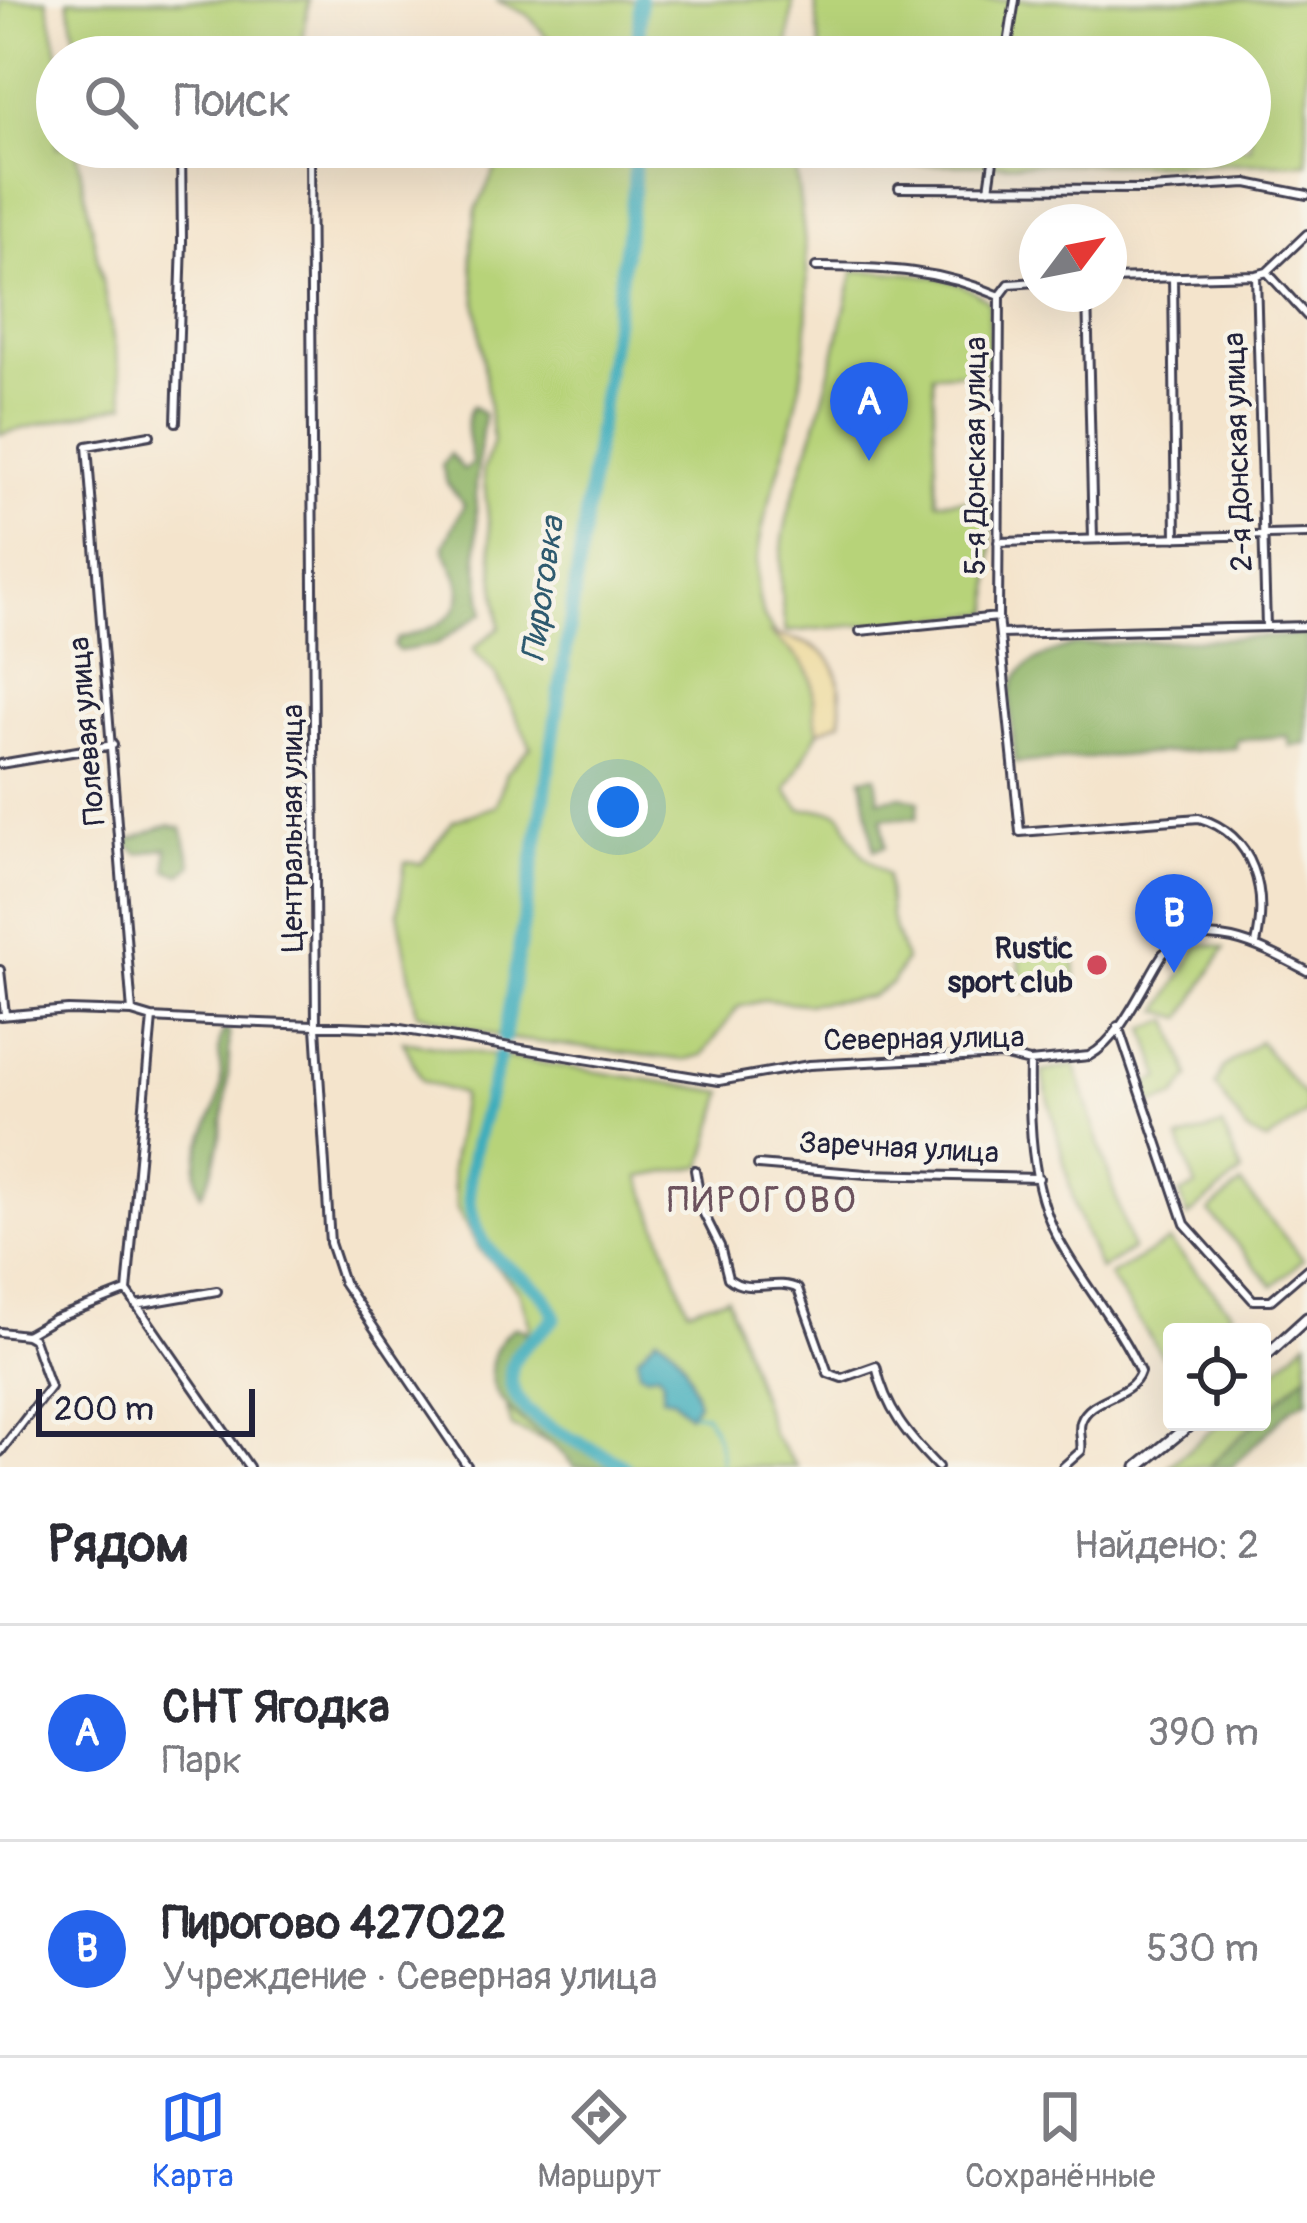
<!DOCTYPE html>
<html lang="ru">
<meta charset="utf-8">
<style>
:root{--surface:#fff;--page:#f2f2f3;--text:#2b2b33;--muted:#7c7c81;--line:#e1e1e2;--accent:#2563eb}
body{margin:0;font-family:Pangolin,sans-serif;background:var(--page);color:var(--text)}
.controls{position:absolute;right:36px;bottom:36px;display:grid;overflow:hidden;border-radius:12px;box-shadow:0 12px 48px #0002}
.controls button{width:108px;height:108px;display:grid;place-items:center;padding:0;border:0;border-bottom:3px solid var(--line);background:var(--surface);color:var(--text);font:60px sans-serif}
.compass{position:absolute;left:1019px;top:204px;width:108px;height:108px;border-radius:50%;background:var(--surface);box-shadow:0 12px 48px #0002;rotate:58deg}
.scale{position:absolute;left:36px;bottom:30px;width:219px;box-sizing:border-box;padding-left:12px;border:6px solid #22223b;border-top:0;font-size:33px;line-height:42px;white-space:nowrap;color:#22223b;-webkit-text-stroke:9px #f7f3e8;paint-order:stroke}
.you{position:absolute;left:618px;top:807px;width:42px;height:42px;margin:-30px;border:9px solid #fff;border-radius:50%;background:#1a73e8;box-shadow:0 0 0 18px #1a73e833}
.badge{display:grid;place-items:center;width:78px;height:78px;border-radius:50%;background:var(--accent);color:#fff;font-size:39px;font-weight:700}
.pin{position:absolute;translate:-50% -99px;filter:drop-shadow(0 3px 6px #0008)}
.pin::after{content:'';position:absolute;top:63px;width:42px;height:36px;background:inherit;clip-path:polygon(0 0,100% 0,50% 100%)}
.list{margin:0;padding:0;list-style:none}
h2{display:flex;justify-content:space-between;align-items:center;height:156px;margin:0;padding:0 48px;font-size:51px}
h2 small{font-size:39px;font-weight:400;color:var(--muted)}
.list li{display:grid;grid-template-columns:78px 1fr auto;gap:36px;align-items:center;box-sizing:border-box;height:216px;padding:0 48px;border-top:3px solid var(--line)}
.list b{display:block;font-size:45px;white-space:nowrap}
.list p{margin:0;font-size:39px;white-space:nowrap;color:var(--muted)}
.list em{font-size:39px;font-style:normal;color:var(--muted)}
.icon{flex:none;width:66px;height:66px;fill:none;stroke:currentColor;stroke-width:2;stroke-linecap:round;stroke-linejoin:round}
.map{position:relative;flex:none;width:1307px;height:1467px;overflow:hidden}
.search{position:absolute;background:var(--surface);box-shadow:0 12px 48px #0002;left:36px;right:36px;top:36px;height:132px;display:flex;align-items:center;gap:30px;box-sizing:border-box;padding:0 42px;border-radius:66px;color:var(--muted);font-size:45px}
.sheet{height:588px;background:var(--surface)}
nav{display:flex;justify-content:space-around;align-items:center;box-sizing:border-box;height:168px;border-top:3px solid var(--line);background:var(--surface);font-size:33px;color:var(--muted)}
nav a{display:grid;justify-items:center;gap:6px}
nav .on{color:var(--accent)}
.map>svg:first-child{display:block}
.green{fill:#b7d379;stroke:#6c7a5a;stroke-width:3}
.forest{fill:#91b569;stroke:#5a6c52;stroke-width:3}
.sand{fill:#eeda9e;stroke:#887e6c;stroke-width:3}
.water{fill:#3fadbc;stroke:#30687c;stroke-width:3}
.lines{fill:none;stroke-linecap:round;stroke-linejoin:round}
.stream{stroke:#3fadbc;stroke-width:3}
.river{stroke:#3fadbc;stroke-width:14}
.street-casing{stroke:#423f51;stroke-width:12}
.primary-casing{stroke:#423f51;stroke-width:15}
.street{stroke:#fff;stroke-width:6}
.primary{stroke:#fff;stroke-width:9}
.poi-dot{fill:#d1495b;stroke:#f7f3e8;stroke-width:4.5}
.labels{text-anchor:middle;dominant-baseline:central;stroke-width:9;stroke-linejoin:round;paint-order:stroke}
.street-label{font-size:30px;fill:#22223b;stroke:#f7f3e8}
.poi-label{font-size:30px;font-weight:bold;fill:#22223b;stroke:#f7f3e8;text-anchor:end}
.water-label{font-size:33px;font-style:italic;fill:#2e5a6f;stroke:#f7f3e8}
.quarter-label{font-size:36px;letter-spacing:3px;fill:#6b515d;stroke:#f7f3e8}
</style>
<div class="map">
<svg width="1307" height="1467" viewBox="0 0 1307 1467">
<rect width="100%" height="100%" fill="#f7f3e8"/>
<filter id="ink" filterUnits="userSpaceOnUse"><feTurbulence type="fractalNoise" baseFrequency=".00833" numOctaves="2"/><feDisplacementMap in="SourceGraphic" scale="24" xChannelSelector="R" yChannelSelector="G"/><feConvolveMatrix kernelMatrix="1 2 1 2 8 2 1 2 1" color-interpolation-filters="sRGB"/></filter>
<filter id="wash" filterUnits="userSpaceOnUse"><feTurbulence type="fractalNoise" baseFrequency=".004" numOctaves="4" result="noise"/><feDisplacementMap in="SourceGraphic" scale="48" xChannelSelector="R" yChannelSelector="G"/><feGaussianBlur stdDeviation="2.7" result="paint"/><feColorMatrix in="noise" values="0 0 0 0 0 0 0 0 0 0 0 0 0 0 0 0 0 1.4 0 .05"/><feComposite in="paint" operator="in"/></filter>
<g filter="url(#wash)">
<rect width="100%" height="100%" fill="#f4e4cc"/>
<!-- green -->
<path class="green" d="M0 0H47L59 57 57 147H76L126 404 0 434Z
M68 0H309L301 53 285 57H79Z
M496 0H793L787 57H558L560 53 528 15Z
M815 0H1307V163L831 165 829 147H1250V57H821Z
M506 147H792C802 214 813 281 805 349 802 382 794 418 785 449 772 497 752 543 758 593 764 642 797 644 810 677 817 694 811 713 819 731L786 790 801 809C853 810 836 811 858 848 864 858 878 867 887 875L890 915 905 960 892 983 870 997 805 1004 765 1000 738 1007 703 1055 683 1060 504 1038 417 1013 398 912 405 862 421 864 453 821 496 806 506 773 531 747 496 675 473 649 500 627 483 471 493 442 471 256 476 210Z
M854 271C901 272 951 271 989 302V372L933 374 937 501 992 500 991 613 786 632C770 543 791 506 816 424 831 374 841 322 854 271Z
M1208 944 1225 948 1183 1018 1160 1011 1198 946Z
M1074 950 1077 987 1022 992 1019 954Z
M1170 1020 1190 1077 1175 1097 1152 1104 1146 1084 1161 1078 1145 1029Z
M403 1041 724 1092 703 1166 640 1177 688 1309 727 1297 773 1435 797 1467H581L552 1444 512 1427 499 1381 530 1326 519 1291 479 1249 457 1209 451 1170 462 1094 422 1081Z
M1259 1041 1306 1098 1307 1113 1267 1142 1247 1131 1215 1085 1223 1068Z
M1075 1065 1132 1249 1100 1270 1076 1210 1042 1072Z
M1222 1126 1242 1172 1188 1217 1180 1194 1196 1187 1179 1140Z
M1241 1184 1303 1259 1273 1286 1209 1212Z
M1169 1241 1232 1312 1202 1332H1172V1351L1163 1357 1109 1276Z
M1307 1340V1373L1262 1416V1383Z
M1221 1422H1256L1208 1467H1168Z"/>
<!-- forest -->
<path class="forest" d="M473 406 484 415 476 483 477 559 484 612 435 645 399 651 394 646 397 639C424 631 467 621 459 583 456 570 446 559 444 545L464 505 447 483 442 466 450 454 464 470 472 464C471 445 460 423 473 406Z
M1307 635V744L1290 746 1288 736 1237 740 1236 748 1015 763C1011 690 993 671 1073 645Z
M876 776 879 800 902 796 919 801 917 818H882L885 847 874 850 862 778Z
M168 825 182 828 192 865 182 874 167 870V848L138 854 127 844 130 840Z
M225 1029 229 1032C230 1071 223 1164 201 1194 184 1157 219 1118 221 1084 222 1065 214 1044 225 1029Z
M517 1327 525 1330 528 1343 509 1363C508 1428 574 1439 620 1467H574C552 1433 475 1408 494 1355 499 1342 504 1332 517 1327Z
M1307 1373V1400L1293 1407 1232 1467H1208L1256 1422H1262V1416Z"/>
<!-- sand -->
<path class="sand" d="M771 634C830 646 843 658 841 721L819 731C811 714 817 697 812 680 806 661 785 647 771 634Z"/>
<!-- water -->
<path class="water" d="M657 1336C684 1350 690 1375 698 1403L688 1415 673 1399 662 1397 663 1380 658 1372 647 1375 639 1371 638 1356Z"/>
<g class="lines">
<!-- stream -->
<path class="stream" d="M692 1413 705 1414C714 1428 724 1452 721 1467"/>
<!-- river -->
<path class="river" d="M638 57 640 0
M504 1038 545 793 634 186 635 147
M499 1057C488 1117 442 1197 492 1253 513 1277 545 1283 555 1317 543 1333 516 1346 512 1367 499 1420 592 1443 625 1467"/>
</g>
</g>
<g filter="url(#ink)">
<g class="lines">
<!-- street casing -->
<g class="street-casing">
<path id="street" d="M1006 57 1015 0
M310 147 316 1027 330 1243 343 1282 468 1467
M899 188 1149 189 1247 183 1307 195
M989 189 995 147
M816 267C884 268 936 268 1000 296L1009 284 1037 282
M1267 272 1307 316
M1256 275 1266 627
M1173 277 1176 538
M1109 279 1256 275 1267 272 1307 234
M1087 294 1093 539
M176 422 182 242 181 147
M998 542 1307 534
M998 617 1000 296
M860 631 998 617 1020 832 1199 818C1256 835 1268 893 1256 944
M1000 634 1307 626
M0 764 113 745
M0 970 5 1014
M132 1012 87 446 150 435
M0 1016 68 1010 132 1012 152 1018 208 1021 394 1028 719 1081 809 1065 1001 1055 1030 1062 1089 1056C1122 1038 1143 985 1163 954 1205 915 1265 949 1307 971
M152 1018 127 1291 249 1467
M1118 1026 1185 1224 1253 1300H1271L1307 1269
M1030 1062C1029 1118 1030 1185 1057 1236 1081 1283 1119 1324 1140 1372 1132 1398 1090 1396 1081 1422 1078 1431 1083 1441 1081 1451L1063 1467
M758 1165 866 1174 1039 1178
M695 1170 702 1210 720 1246 728 1278C749 1296 775 1277 798 1289L828 1373 842 1378 876 1366C886 1410 907 1435 938 1467
M136 1305 217 1291
M0 1332 26 1335
M26 1335 54 1319 126 1291
M0 1452 50 1387 33 1339 26 1335"/>
</g>
<!-- primary casing -->
<g class="primary-casing">
<path id="primary" d="M1262 1359 1307 1318
M1138 1467 1193 1422"/>
</g>
<!-- street -->
<use href="#street" class="street"/>
<!-- primary -->
<use href="#primary" class="primary"/>
</g>
</g>
<!-- markers -->
<circle class="poi-dot" cx="1097" cy="965" r="12"/>
<g class="labels">
<!-- street labels -->
<g class="street-label">
<text transform="translate(1238 452) rotate(-92)">2-я Донская улица</text>
<text transform="translate(975 456) rotate(-90)">5-я Донская улица</text>
<text transform="translate(87 731) rotate(-95)">Полевая улица</text>
<text transform="translate(292 828) rotate(-90)">Центральная улица</text>
<text transform="translate(924 1039) rotate(-1)">Северная улица</text>
<text transform="translate(899 1148) rotate(3)">Заречная улица</text>
</g>
<!-- poi labels -->
<g class="poi-label">
<text x="1073" y="948">Rustic<tspan x="1073" dy="34">sport club</tspan></text>
</g>
<!-- water labels -->
<g class="water-label">
<text transform="translate(543 589) rotate(-82)">Пироговка</text>
</g>
<!-- quarter labels -->
<g class="quarter-label">
<text x="763" y="1200">ПИРОГОВО</text>
</g>
</g>
</svg>
<div class="controls">
<button><svg class="icon" aria-label="locate" viewBox="0 0 24 24"><circle cx="12" cy="12" r="6"/><path d="M12 2v4M12 18v4M2 12h4M18 12h4"/></svg></button>
</div>
<svg class="compass" viewBox="-18 -18 36 36"><path d="M0-13l5 13h-10z" fill="#e53935"/><path d="M0 13l5-13h-10z" fill="#7c7c81"/></svg>
<div class="scale">200 m</div>
<div class="you"></div>
<div class="pin badge" style="left:869px;top:461px">A</div>
<div class="pin badge" style="left:1174px;top:973px">B</div>
<div class="search"><svg class="icon" aria-label="search" viewBox="0 0 24 24"><circle cx="10" cy="10" r="6"/><path d="M15 15l6 6"/></svg>Поиск</div>
</div>
<section class="sheet">
<h2>Рядом<small>Найдено: 2</small></h2>
<ul class="list">
<li><span class="badge">A</span><div><b>СНТ Ягодка</b><p>Парк</p></div><em>390 m</em></li>
<li><span class="badge">B</span><div><b>Пирогово 427022</b><p>Учреждение · Северная улица</p></div><em>530 m</em></li>
</ul>
</section>
<nav>
<a class="on"><svg class="icon" aria-label="map" viewBox="0 0 24 24"><path d="M3 6l6-2 6 2 6-2v14l-6 2-6-2-6 2zM9 4v14M15 6v14"/></svg>Карта</a>
<a><svg class="icon" aria-label="directions" viewBox="0 0 24 24"><path d="M12 3l9 9-9 9-9-9zM9 14v-3h6M13 9l2 2-2 2"/></svg>Маршрут</a>
<a><svg class="icon" aria-label="saved" viewBox="0 0 24 24"><path d="M7 4h10v16l-5-4-5 4z"/></svg>Сохранённые</a>
</nav>
